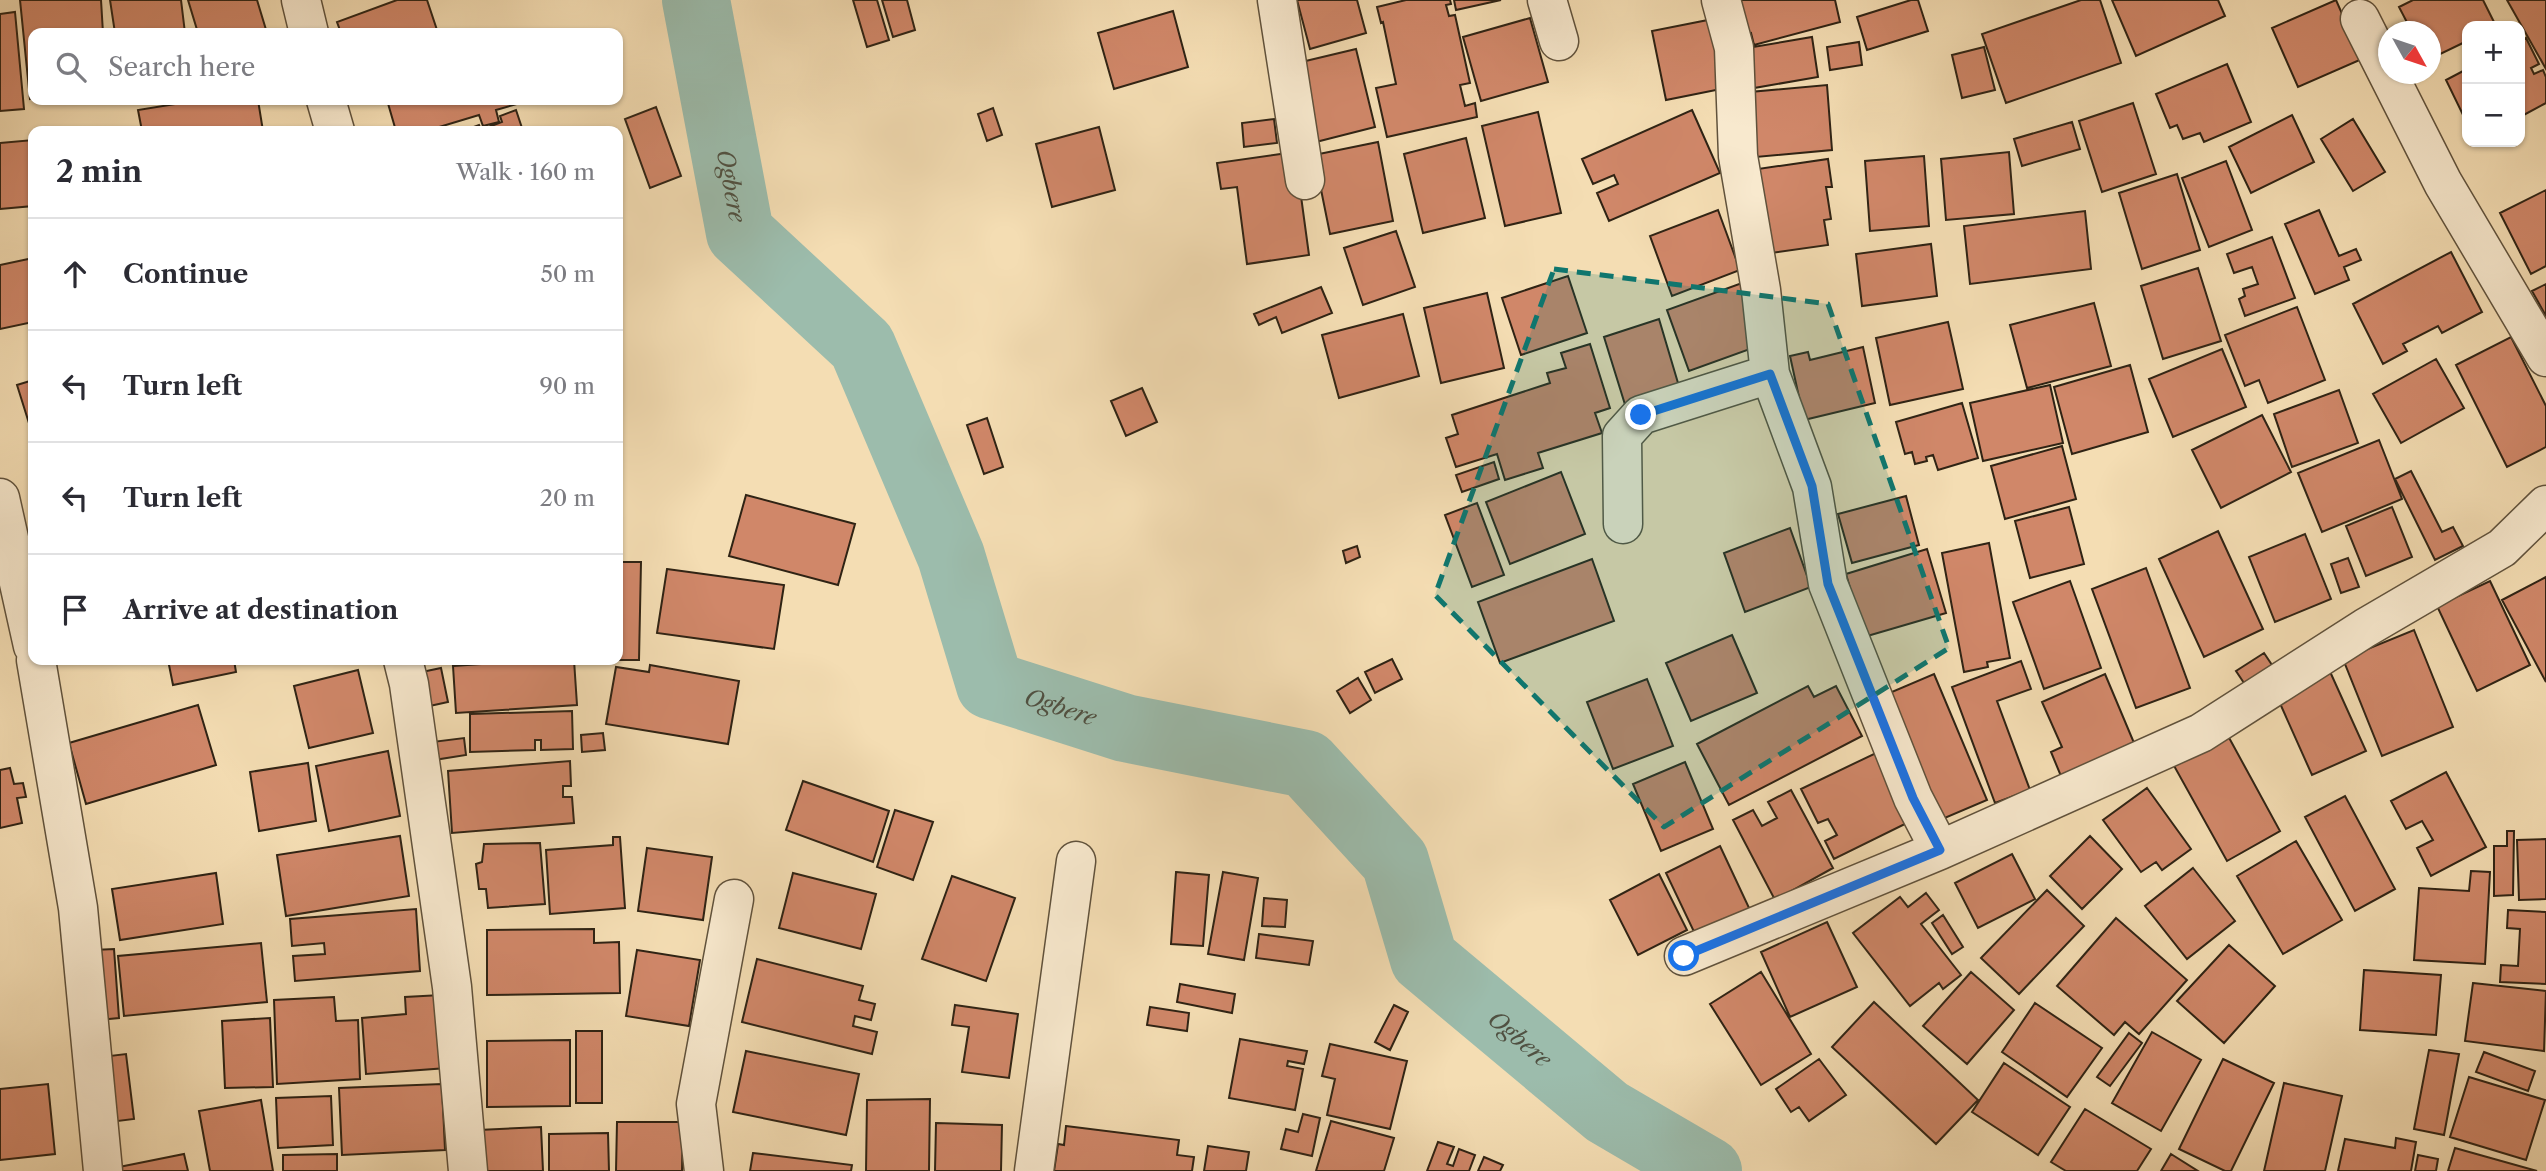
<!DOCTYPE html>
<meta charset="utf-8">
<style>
:root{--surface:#fff;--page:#f2f2f3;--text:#2b2b33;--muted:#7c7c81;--line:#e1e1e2}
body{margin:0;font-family:"Libre Caslon Text",serif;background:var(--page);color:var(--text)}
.controls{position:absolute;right:21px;top:21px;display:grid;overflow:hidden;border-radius:14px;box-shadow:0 2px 5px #0004}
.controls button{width:63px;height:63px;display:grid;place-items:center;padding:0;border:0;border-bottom:2px solid var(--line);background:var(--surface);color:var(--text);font:35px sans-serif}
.compass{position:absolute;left:2378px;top:21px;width:63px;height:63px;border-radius:50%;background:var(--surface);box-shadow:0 2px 5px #0004;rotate:130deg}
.stop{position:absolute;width:21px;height:21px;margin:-16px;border:5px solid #1a73e8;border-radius:50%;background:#fff}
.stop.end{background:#1a73e8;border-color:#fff;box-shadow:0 2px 7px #0008}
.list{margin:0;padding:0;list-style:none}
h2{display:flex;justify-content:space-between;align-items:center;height:91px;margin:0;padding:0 28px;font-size:30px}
h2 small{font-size:23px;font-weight:400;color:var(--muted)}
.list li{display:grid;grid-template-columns:46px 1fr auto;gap:21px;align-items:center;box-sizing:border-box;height:112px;padding:0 28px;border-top:2px solid var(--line)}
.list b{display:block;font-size:26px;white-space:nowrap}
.list em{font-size:23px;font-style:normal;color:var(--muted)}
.icon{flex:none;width:38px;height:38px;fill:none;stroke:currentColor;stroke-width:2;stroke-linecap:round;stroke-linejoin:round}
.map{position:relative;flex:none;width:2546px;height:1171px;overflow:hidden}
.search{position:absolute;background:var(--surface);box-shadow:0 2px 5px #0004;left:28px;top:28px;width:595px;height:77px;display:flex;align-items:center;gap:18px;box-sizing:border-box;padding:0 24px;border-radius:14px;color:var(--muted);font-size:26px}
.panel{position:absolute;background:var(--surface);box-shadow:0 2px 5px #0004;left:28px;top:126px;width:595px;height:539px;border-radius:14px}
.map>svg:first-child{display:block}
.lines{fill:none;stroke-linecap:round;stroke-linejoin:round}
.river{stroke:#9cbcac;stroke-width:68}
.building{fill:#d08769;stroke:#2f2314;stroke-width:2}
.minor-casing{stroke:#60523c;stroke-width:41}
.minor{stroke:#f8e9ce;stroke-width:38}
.route{stroke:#1a73e8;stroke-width:9}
.marked{fill:#0f766e;fill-opacity:0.2;stroke:#0f766e;stroke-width:5;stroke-dasharray:14 9;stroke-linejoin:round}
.labels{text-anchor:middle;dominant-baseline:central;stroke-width:5;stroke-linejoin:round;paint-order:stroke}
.water-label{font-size:23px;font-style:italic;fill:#505142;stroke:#f8e9ce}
</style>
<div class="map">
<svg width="2546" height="1171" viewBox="0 0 2546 1171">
<rect width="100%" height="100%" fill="#f4ddb3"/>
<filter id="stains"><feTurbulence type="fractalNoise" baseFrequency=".00286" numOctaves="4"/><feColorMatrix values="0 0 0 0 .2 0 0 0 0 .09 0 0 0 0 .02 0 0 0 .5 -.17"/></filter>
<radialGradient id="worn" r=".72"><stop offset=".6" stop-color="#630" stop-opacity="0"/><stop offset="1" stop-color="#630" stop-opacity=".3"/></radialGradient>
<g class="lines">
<!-- river -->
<path class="river" id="s1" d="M696 0 740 233 862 346 951 556 990 685 1125 728 1306 764 1395 861 1424 959 1607 1112 1708 1171"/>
</g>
<!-- building -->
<path class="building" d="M20 0H101L103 33H33V98L30 99Z
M110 0H181L185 33H115Z
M188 0H257L267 33H198Z
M397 0H427L438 33H341L337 22Z
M853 0H877L889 40 867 47Z
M882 0H907L915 30 893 37Z
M1297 0H1357L1366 33 1310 49Z
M1406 0H1450L1451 4 1446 5 1449 16 1455 15 1470 83 1460 85 1465 106 1475 103 1477 117 1387 137 1376 88 1396 84 1383 22 1381 23 1377 7Z
M1454 0H1501L1456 10Z
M1734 0H1835L1840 22 1754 45 1751 33 1743 35Z
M1911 0H1918L1928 31 1867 50 1857 17Z
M2081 0H2100L2121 63 2006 103 1982 34Z
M2112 0H2218L2225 16 2136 56Z
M2336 0 2362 59 2298 87 2272 28Z
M2413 0H2483L2496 26H2467V41L2430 59V32H2412L2399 7Z
M2507 0H2546V69Z
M1173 11 1188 67 1114 89 1098 33Z
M15 12 24 109 0 111V14Z
M1530 18 1548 82 1481 101 1463 37Z
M1713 19 1726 88 1666 100 1652 31Z
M1812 37 1818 77 1754 88 1747 48Z
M2526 38 2539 64 2531 68 2534 74 2543 70 2546 77V103L2520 117V42Z
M1859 42 1862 65 1830 70 1827 47Z
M1984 47 1995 90 1962 98 1952 55Z
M1356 49 1375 127 1312 143 1293 64Z
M2227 64 2251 122 2204 142 2200 133 2183 139 2177 125 2170 128 2156 94Z
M2467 69V123L2446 80Z
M1827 85 1832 150 1756 157 1750 92Z
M200 100H258L263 131H142L138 110Z
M387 100H531L496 110 499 122 483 126 479 115 426 131H396Z
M2133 103 2156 174 2102 192 2079 121Z
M656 107 681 176 650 188 625 119Z
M993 108 1002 135 987 141 978 114Z
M516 110 523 131H463L479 125 481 130 502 122 500 116Z
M1692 110 1720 173 1609 221 1597 193 1618 184 1614 175 1593 184 1582 159Z
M1538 112 1561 213 1505 226 1482 126Z
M2292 115 2314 162 2251 193 2229 147Z
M1274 119 1277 143 1244 147 1242 123Z
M2353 119 2385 172 2353 191 2321 139Z
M2072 122 2080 149 2022 166 2014 139Z
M1099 127 1115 190 1052 207 1036 144Z
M1466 138 1485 218 1423 233 1404 154Z
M33 140V206L0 209V143Z
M1378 142 1393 221 1330 234 1314 155Z
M1295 152 1309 255 1247 264 1237 187 1221 189 1217 163Z
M2009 152 2014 214 1946 220 1941 159Z
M1924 156 1929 226 1870 231 1865 161Z
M1828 159 1832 187H1826L1831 219 1824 220 1828 245 1763 254 1751 170Z
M2226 161 2252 230 2209 247 2182 178Z
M2177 174 2200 250 2142 269 2119 193Z
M2546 190V266L2531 274 2500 213Z
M1718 210 1740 270 1672 296 1650 236Z
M2319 210 2339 256 2356 249 2361 260 2344 267 2349 280 2315 294 2285 224Z
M2085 211 2091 269 1970 284 1964 226Z
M1396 231 1415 287 1363 305 1344 248Z
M2272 237 2295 298 2245 316 2239 299 2245 296 2243 289 2258 284 2252 267 2234 273 2227 254Z
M1931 244 1937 296 1862 306 1856 254Z
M2451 252 2482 312 2442 333 2438 326 2403 344 2407 351 2383 364 2353 304Z
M33 258V322L0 329V265Z
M2198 268 2221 341 2163 359 2141 286Z
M1568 276 1587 333 1521 355 1502 298Z
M1742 283 1764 344 1689 371 1667 310Z
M2546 284V316L2532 291Z
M1321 287 1332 313 1282 333 1276 317 1259 325 1254 314Z
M1487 293 1504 368 1441 383 1424 308Z
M2094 303 2111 366 2027 388 2010 325Z
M2297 307 2325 380 2268 403 2259 380 2245 386 2225 335Z
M1403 314 1419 376 1339 398 1322 335Z
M1659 319 1681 393 1627 411 1604 337Z
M1948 322 1963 389 1890 405 1876 338Z
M2511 337 2546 406V447L2507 467 2456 365Z
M1590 344 1610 408 1595 413 1602 433 1538 453 1543 468 1505 480 1497 454 1456 467 1446 438 1458 434 1452 415 1550 383 1547 373 1566 368 1561 353Z
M1863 347 1875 403 1804 420 1790 356 1808 352 1810 360Z
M2222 349 2246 407 2173 437 2149 379Z
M2436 359 2464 408 2401 443 2373 394Z
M2130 365 2148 432 2072 454 2054 387Z
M33 380V436L17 385Z
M2050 385 2063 443 1983 461 1970 403Z
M1142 388 1157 422 1126 436 1111 401Z
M2339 390 2358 443 2292 467 2274 414Z
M1962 403 1978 458 1938 470 1933 455 1926 457 1927 461 1915 464 1912 452 1905 454 1896 422Z
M2262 415 2291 472 2221 508 2192 450Z
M987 418 1003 467 984 474 967 425Z
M2379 440 2402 499 2322 532 2298 473Z
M2062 446 2076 499 2005 519 1991 466Z
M1494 462 1499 479 1462 492 1456 475Z
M2411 471 2442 532 2453 527 2463 546 2435 560 2395 479Z
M1561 472 1585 534 1510 564 1486 502Z
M746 495 855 524 838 585 729 556Z
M1906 496 1919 545 1852 563 1838 514Z
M1477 503 1504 575 1472 587 1445 515Z
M2069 507 2084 564 2030 578 2015 521Z
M2392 507 2412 557 2366 576 2346 526Z
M1790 528 1811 587 1745 612 1724 553Z
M2218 531 2263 629 2204 657 2159 559Z
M2305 534 2331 599 2275 622 2249 557Z
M1989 543 2010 658 1987 662 1988 667 1964 672 1942 553Z
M1357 546 1360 557 1346 563 1343 551Z
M1927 549 1946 613 1864 637 1846 574Z
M2348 558 2359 587 2341 593 2331 564Z
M1592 559 1614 621 1500 663 1478 602Z
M618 562H641L639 660H591H618Z
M2146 568 2190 688 2136 708 2092 589Z
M667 569 784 585 774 649 657 633Z
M2546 577V682L2502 600Z
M2070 581 2101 668 2044 689 2013 602Z
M2490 581 2530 665 2477 691 2437 606Z
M2414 630 2453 727 2382 756 2343 659Z
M1732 635 1757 693 1691 721 1666 663Z
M2264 653 2276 671 2248 689 2236 671Z
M1392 659 1402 679 1375 693 1365 672Z
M168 660H234L236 672 173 685Z
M539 660H574L577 705 456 713 453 666Z
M2021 661 2031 689 1997 701 2030 790 1995 803 1952 687Z
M650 665 739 681 728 744 606 724 616 667 649 672Z
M2327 665 2366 751 2312 775 2274 690Z
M441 668 448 702 425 707 417 673Z
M358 670 373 733 309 748 294 686Z
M1934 674 1987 800 1933 823 1880 697Z
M2105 674 2137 750 2063 781 2051 752 2062 747 2042 702Z
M1358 678 1371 700 1350 713 1337 691Z
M1647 679 1673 746 1613 769 1587 702Z
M1808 686 1814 697 1836 686 1862 736 1729 805 1697 744Z
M198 705 216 765 86 804 69 743Z
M572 711 573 749 541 750V740H535V750L470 752V714Z
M603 733 605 750 582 752 581 735Z
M2227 734 2280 831 2227 861 2173 764Z
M464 738 466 755 434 760 432 742Z
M388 751 400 816 329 831 316 766Z
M1876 753 1909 822 1834 859 1825 841 1837 835 1828 819 1818 823 1801 789Z
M570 761 571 786H563V797H572L574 823 452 833 448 771Z
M1685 762 1713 829 1661 851 1633 784Z
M308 763 316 821 259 831 250 772Z
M10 768 14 784 23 783 26 797 17 798 22 823 0 828V770Z
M2446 772 2486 847 2431 876 2417 848 2433 840 2422 821 2406 829 2391 801Z
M803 781 889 811 873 862 786 830Z
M2147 788 2191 849 2162 870 2156 862 2141 872 2103 820Z
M1791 790 1833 868 1775 900 1733 820 1753 810 1762 826 1777 818 1768 802Z
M2345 796 2395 889 2355 911 2305 817Z
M895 810 933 822 913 880 877 867Z
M2507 831H2514L2513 895 2494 896V846H2507Z
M400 836 409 896 286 916 277 855Z
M2090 836 2122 869 2082 909 2050 876Z
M613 837H620L625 908 550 914 546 850 613 845Z
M2546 839V899L2519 900 2517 840Z
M2296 841 2342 920 2283 954 2237 876Z
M540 843 545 904 488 908 486 889H479L476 864 482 862 484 844Z
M1720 846 1750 910 1696 936 1666 873Z
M647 848 712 857 703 920 638 911Z
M2012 854 2035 899 1978 928 1955 883Z
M2193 868 2235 921 2187 959 2145 906Z
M2471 871 2490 872 2485 964 2414 960 2419 888 2469 891Z
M1176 872 1209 875 1203 946 1171 944Z
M1223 872 1258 878 1244 960 1208 954Z
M216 873 223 924 120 940 112 889Z
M793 873 876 894 861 949 779 928Z
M1659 874 1687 930 1638 955 1610 900Z
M952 876 1015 898 986 981 922 959Z
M2047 890 2084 926 2019 994 1981 958Z
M1926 893 1939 910 1921 924 1961 975 1943 989 1939 983 1910 1006 1853 933 1900 897 1908 907Z
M1264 898 1287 900 1285 927 1262 926Z
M416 909 420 971 295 981 293 956 325 954 324 943 292 946 290 919Z
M2508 910 2546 912V984L2500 982 2501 965 2518 966 2520 929 2507 928Z
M1943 915 1963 947 1952 954 1932 923Z
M2116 918 2187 980 2139 1034 2125 1022 2114 1035 2057 986Z
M1827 922 1857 987 1790 1017 1761 952Z
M594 929V943L619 942 620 993 487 995V930Z
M1259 934 1313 941 1309 965 1256 958Z
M261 943 267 1002 124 1016 118 956Z
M2229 945 2275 986 2224 1043 2177 1001Z
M114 949 119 1018 99 1020 94 950Z
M637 950 700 960 689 1026 626 1016Z
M757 959 863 986 859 1000 875 1004 871 1020 855 1016 853 1026 877 1032 872 1054 742 1022Z
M2364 970 2441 975 2436 1035 2360 1030Z
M1761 972 1811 1054 1761 1085 1710 1004Z
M1971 972 2014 1010 1967 1064 1923 1026Z
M2473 983 2546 991 2544 1051 2465 1041Z
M1180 984 1235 994 1232 1013 1177 1002Z
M441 995 447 1068 366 1074 362 1018 406 1014 405 997Z
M334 997 336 1021 358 1020 360 1079 277 1084 274 1000Z
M1874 1002 1978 1100 1936 1144 1832 1047Z
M2035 1003 2102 1048 2067 1097 2002 1052Z
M955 1005 1018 1014 1009 1078 962 1072 969 1027 952 1025Z
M1394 1005 1408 1012 1390 1050 1375 1042Z
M1150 1007 1189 1013 1187 1031 1147 1025Z
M270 1018 273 1087 225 1088 222 1021Z
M576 1031H602V1103H576Z
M2152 1032 2201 1060 2161 1131 2112 1103Z
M2129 1033 2142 1043 2110 1086 2097 1077Z
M1240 1039 1307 1051 1304 1064 1288 1061 1287 1066 1303 1069 1295 1110 1229 1098Z
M570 1040V1106L487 1107V1041Z
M1330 1044 1407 1061 1390 1129 1327 1115 1335 1079 1322 1076Z
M2429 1050 2459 1054 2444 1135 2414 1129Z
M746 1051 859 1074 846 1135 733 1112Z
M2484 1052 2535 1071 2528 1091 2476 1072Z
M126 1054 134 1119 110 1122 101 1057Z
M1819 1059 1846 1095 1809 1121 1799 1107 1791 1112 1776 1089Z
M2223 1059 2274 1083 2231 1171H2225L2179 1149Z
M2004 1063 2070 1107 2038 1155 1972 1112Z
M2469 1077 2545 1100 2526 1160 2450 1137Z
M2284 1083 2342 1096 2325 1171H2264Z
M48 1084 55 1154 0 1160V1089Z
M442 1084 445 1150 342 1155 339 1088Z
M331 1096 333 1145 278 1148 276 1098Z
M930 1099 929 1171H866L867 1100Z
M261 1100 273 1171H210L199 1111Z
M2085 1109 2151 1149 2137 1171H2066L2051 1162Z
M1303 1114 1320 1118 1312 1156 1281 1149 1286 1129 1298 1132Z
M1331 1121 1394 1138 1384 1171H1316Z
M617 1122H683L682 1171H616Z
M936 1123 1002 1125 1001 1171H935Z
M1066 1126 1179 1140 1177 1155 1194 1157 1192 1171H1054L1058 1144 1064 1145Z
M541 1127 543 1171H480L479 1130Z
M608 1133 609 1171H549V1134Z
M2396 1138 2416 1142 2411 1171H2338L2345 1139 2395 1148Z
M1438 1142 1454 1147 1447 1164 1453 1166 1459 1149 1475 1155 1469 1171H1427Z
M1208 1146 1249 1152 1246 1171H1204Z
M2455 1148 2537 1171H2448Z
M753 1153 852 1165 851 1171H750Z
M184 1154 188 1171H115L114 1168Z
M337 1154V1171H283V1155Z
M2171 1154 2198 1171H2161Z
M2418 1155 2438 1159 2436 1171H2415Z
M1484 1157 1503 1165 1500 1171H1478Z"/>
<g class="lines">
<!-- minor casing -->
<g class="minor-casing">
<path id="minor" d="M301 0 309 33
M1277 0 1305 180
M1547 0 1559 41
M1721 0 1734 48 1738 156 1761 290 1770 374 1812 487 1828 584 1913 798 1940 850
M2360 19 2443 183 2546 357
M326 100 335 131
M0 498 33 646
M1623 524 1622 436 1641 415 1770 374
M36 660 78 908 103 1171
M403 660 409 684 452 987 468 1171
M1684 956 1940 850 2201 733 2365 628 2502 548 2546 505
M704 1171 696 1104 734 899
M1034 1171 1076 861"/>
</g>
<!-- minor -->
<use href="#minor" class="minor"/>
</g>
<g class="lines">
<!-- route -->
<path class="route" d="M1641 415 1770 374 1812 486 1828 584 1913 798 1940 850 1684 956"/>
</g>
<!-- marked area -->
<path class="marked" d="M1554 269 1828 304 1949 648 1664 827 1435 595Z"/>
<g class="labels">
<!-- water labels -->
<g class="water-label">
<text stroke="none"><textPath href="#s1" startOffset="189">Ogbere</textPath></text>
<text stroke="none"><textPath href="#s1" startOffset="840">Ogbere</textPath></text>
<text stroke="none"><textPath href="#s1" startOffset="1451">Ogbere</textPath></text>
</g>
</g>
<rect width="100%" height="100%" filter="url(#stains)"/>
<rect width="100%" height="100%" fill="url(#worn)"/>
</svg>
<div class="controls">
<button>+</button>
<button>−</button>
</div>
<svg class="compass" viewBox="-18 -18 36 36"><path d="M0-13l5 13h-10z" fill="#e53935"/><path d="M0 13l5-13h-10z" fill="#7c7c81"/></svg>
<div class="stop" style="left:1684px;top:956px"></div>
<div class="stop end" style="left:1641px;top:415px"></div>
<div class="search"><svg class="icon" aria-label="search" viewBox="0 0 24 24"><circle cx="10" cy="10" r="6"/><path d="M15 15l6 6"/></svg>Search here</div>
<section class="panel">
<h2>2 min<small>Walk · 160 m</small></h2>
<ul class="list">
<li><svg class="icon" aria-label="ahead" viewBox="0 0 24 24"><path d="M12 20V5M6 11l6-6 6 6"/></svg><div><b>Continue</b></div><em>50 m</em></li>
<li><svg class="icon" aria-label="left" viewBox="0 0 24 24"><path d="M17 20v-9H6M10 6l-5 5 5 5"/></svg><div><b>Turn left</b></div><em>90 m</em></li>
<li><svg class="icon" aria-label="left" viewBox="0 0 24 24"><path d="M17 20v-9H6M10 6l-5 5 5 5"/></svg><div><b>Turn left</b></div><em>20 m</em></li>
<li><svg class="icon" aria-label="arrive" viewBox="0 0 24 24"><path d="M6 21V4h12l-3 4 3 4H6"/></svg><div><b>Arrive at destination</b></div></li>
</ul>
</section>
</div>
